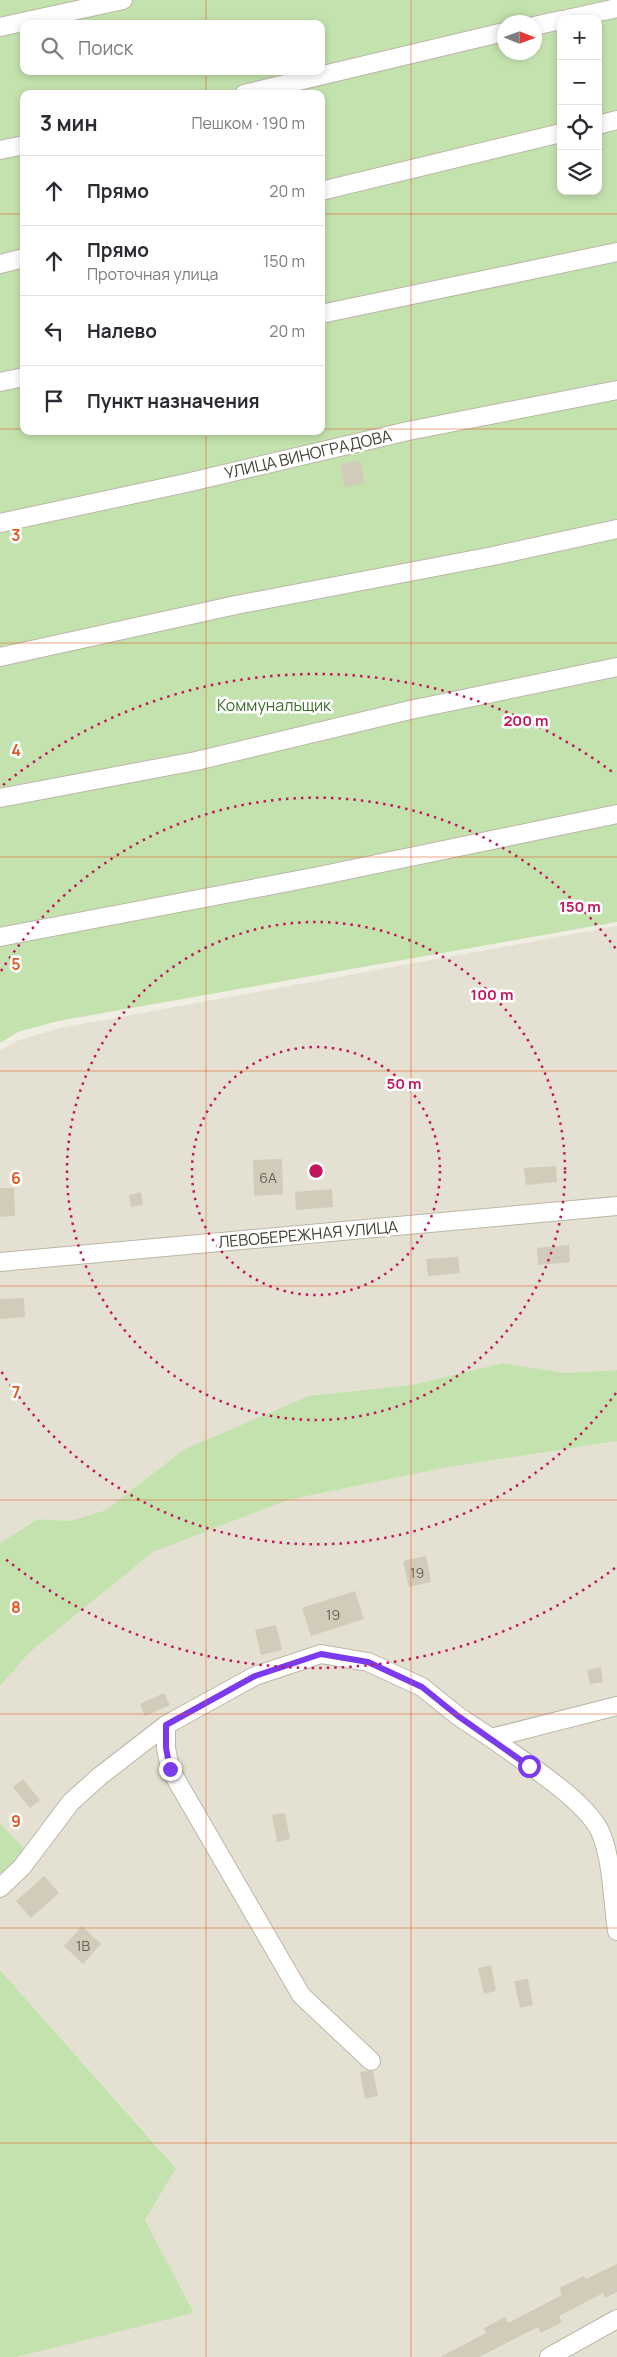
<!DOCTYPE html>
<html lang="ru">
<meta charset="utf-8">
<style>
:root{--surface:#fff;--page:#f7f7f7;--text:#2b2b33;--muted:#7c7c81;--line:#e1e1e2}
body{margin:0;font-family:Manrope,sans-serif;background:var(--page);color:var(--text)}
.controls{position:absolute;right:15px;top:15px;display:grid;overflow:hidden;border-radius:10px;box-shadow:0 2px 8px #0003}
.controls button{width:45px;height:45px;display:grid;place-items:center;padding:0;border:0;border-bottom:1px solid var(--line);background:var(--surface);color:var(--text);font:25px sans-serif}
.compass{position:absolute;left:497px;top:15px;width:45px;height:45px;border-radius:50%;background:var(--surface);box-shadow:0 2px 8px #0003;rotate:91deg}
.stop{position:absolute;width:15px;height:15px;margin:-11px;border:4px solid #7c3aed;border-radius:50%;background:#fff}
.stop.end{background:#7c3aed;border-color:#fff;box-shadow:0 1px 5px #0008}
.list{margin:0;padding:0;list-style:none}
h2{display:flex;justify-content:space-between;align-items:center;height:65px;margin:0;padding:0 20px;font-size:21px}
h2 small{font-size:16px;font-weight:400;color:var(--muted)}
.list li{display:grid;grid-template-columns:32px 1fr auto;gap:15px;align-items:center;box-sizing:border-box;height:70px;padding:0 20px;border-top:1px solid var(--line)}
.list b{display:block;font-size:19px;white-space:nowrap}
.list p{margin:0;font-size:16px;white-space:nowrap;color:var(--muted)}
.list em{font-size:16px;font-style:normal;color:var(--muted)}
.icon{flex:none;width:28px;height:28px;fill:none;stroke:currentColor;stroke-width:2;stroke-linecap:round;stroke-linejoin:round}
.map{position:relative;flex:none;width:617px;height:2357px;overflow:hidden}
.search{position:absolute;background:var(--surface);box-shadow:0 2px 8px #0003;left:20px;top:20px;width:305px;height:55px;display:flex;align-items:center;gap:12px;box-sizing:border-box;padding:0 18px;border-radius:10px;color:var(--muted);font-size:19px}
.panel{position:absolute;background:var(--surface);box-shadow:0 2px 8px #0003;left:20px;top:90px;width:305px;height:345px;border-radius:10px}
.map>svg:first-child{display:block}
.residential{fill:#e4e1d2}
.green{fill:#c4e2ae;fill-rule:evenodd}
.building{fill:#d1cbba}
.lines{fill:none;stroke-linecap:round;stroke-linejoin:round}
.street-casing{stroke:#bbb7a7;stroke-width:20}
.street{stroke:#fff;stroke-width:18}
.route{stroke:#7c3aed;stroke-width:6}
.grid{fill:none;stroke:#e35921;stroke-width:1;stroke-opacity:0.55}
.ring{fill:none;stroke:#c2185b;stroke-width:2.5;stroke-dasharray:2.5 5}
.labels{text-anchor:middle;dominant-baseline:central;stroke-width:5;stroke-linejoin:round;paint-order:stroke}
.number-label{font-size:14px;fill:#666156}
.street-label{font-size:16px;fill:#423e34;stroke:#fff}
.park-label{font-size:16px;fill:#3c6e2c;stroke:#fff}
.grid-label{font-size:16px;text-anchor:middle;font-weight:bold;fill:#e35921;stroke:#fff;stroke-width:5;stroke-linejoin:round;paint-order:stroke}
.centre{fill:#c2185b;stroke:#fff;stroke-width:2.5}
.ring-label{font-size:15px;text-anchor:middle;font-weight:bold;fill:#c2185b;stroke:#fff;stroke-width:5;stroke-linejoin:round;paint-order:stroke}
</style>
<div class="map">
<svg width="617" height="2357" viewBox="0 0 617 2357">
<rect width="100%" height="100%" fill="#f0eee3"/>
<!-- residential -->
<path class="residential" d="M617 926V1370L565 1373 503 1363 412 1385 183 1450 106 1510 70 1521 38 1519 0 1543V1050L19 1040 60 1028Z
M617 1441V2357H17L194 2313 145 2220 176 2167 0 1970V1897L35 1860 0 1823V1686L30 1652 153 1552 288 1500 443 1468Z"/>
<!-- green -->
<path class="green" d="M0 0H617V922L58 1021 18 1032 0 1043ZM561 19H598V191H561ZM504 22H534V52H504ZM24 24H321V71H24ZM24 94H321V431H24Z
M503 1363 565 1373 617 1370V1441L443 1468 288 1500 153 1552 30 1652 0 1686V1543L38 1519 70 1521 106 1510 183 1450 309 1396 412 1385Z
M0 1823 35 1860 0 1897Z
M0 1970 176 2168 145 2220 194 2313 17 2357H0Z"/>
<!-- building -->
<path class="building" d="M360 460 365 483 345 487 340 465Z
M282 1159 283 1194 254 1196 253 1160Z
M556 1166 557 1182 526 1185 524 1168Z
M0 1188H14L15 1216 0 1217Z
M332 1189 333 1207 296 1210 295 1192Z
M141 1192 143 1205 131 1207 129 1195Z
M569 1245 570 1262 538 1265 537 1248Z
M458 1257 460 1273 428 1276 426 1259Z
M24 1298 25 1317 0 1319V1299Z
M426 1556 431 1582 409 1587 403 1561Z
M355 1591 364 1619 311 1636 302 1608Z
M276 1625 282 1650 261 1655 255 1630Z
M601 1667 603 1682 590 1684 587 1670Z
M164 1693 170 1705 145 1716 140 1704Z
M23 1779 40 1800 30 1808 13 1787Z
M285 1813 290 1839 277 1842 272 1815Z
M44 1876 59 1893 31 1918 16 1901Z
M82 1926 101 1944 83 1964 64 1946Z
M491 1965 496 1991 484 1994 478 1968Z
M528 1979 533 2005 520 2008 514 1981Z
M367 2071H373L378 2096 365 2099 360 2072Z
M617 2264V2292L605 2298 603 2293 559 2316 562 2322 541 2333 538 2327 479 2357H440L486 2333 484 2328 505 2317 508 2323 562 2295 559 2288 584 2276 586 2279Z"/>
<g class="lines">
<!-- street casing -->
<g class="street-casing">
<path id="street" d="M567 19 617 8
M534 26 561 20
M0 27 123 0
M244 94 504 32
M598 125 617 120
M0 150 24 145
M321 191 561 133
M0 264 24 258
M321 314 617 252
M0 382 24 377
M0 523 186 483 408 431 617 390
M0 657 236 605 493 556 617 529
M0 798 196 761 410 710 617 667
M0 937 314 877 617 814
M0 1262 617 1206
M166 1725V1748L170 1769 301 1995 371 2061
M491 1738C521 1760 590 1802 602 1836 612 1862 613 1903 617 1931
M0 1888 22 1867 71 1802 100 1776 166 1725 255 1676 321 1654 368 1662 422 1687 458 1716 491 1738 617 1706
M549 2357 617 2319"/>
</g>
<!-- street -->
<use href="#street" class="street"/>
</g>
<g class="lines">
<!-- route -->
<path class="route" d="M170 1769 166 1748V1725L255 1676 321 1654 368 1662 422 1687 458 1716 529 1766"/>
</g>
<!-- grid -->
<path class="grid" d="M206 0V24M411 0V2357M206 71V94M0 214H24M321 214H617M0 429H24M321 429H617M206 431V2357M0 643H617M0 857H617M0 1071H617M0 1286H617M0 1500H617M0 1714H617M0 1928H617M0 2143H617"/>
<!-- distance rings -->
<g class="ring">
<circle cx="316" cy="1171" r="124"/>
<circle cx="316" cy="1171" r="249"/>
<path d="M616 1393A373 373 0 0 1 1 1371M1 971A373 373 0 0 1 616 949"/>
<path d="M615 1568A497 497 0 0 1 3 1557M3 785A497 497 0 0 1 615 774"/>
</g>
<g class="labels">
<!-- number labels -->
<g class="number-label">
<text x="268" y="1177">6А</text>
<text x="417" y="1572">19</text>
<text x="333" y="1614">19</text>
<text x="83" y="1945">1В</text>
</g>
<!-- street labels -->
<g class="street-label">
<text transform="translate(308 454) rotate(-13)">УЛИЦА ВИНОГРАДОВА</text>
<text transform="translate(308 1234) rotate(-5)">ЛЕВОБЕРЕЖНАЯ УЛИЦА</text>
</g>
<!-- park labels -->
<g class="park-label">
<text x="274" y="705">Коммунальщик</text>
</g>
</g>
<g class="grid-label">
<text x="16" y="541">3</text>
<text x="16" y="756">4</text>
<text x="16" y="970">5</text>
<text x="16" y="1184">6</text>
<text x="16" y="1398">7</text>
<text x="16" y="1613">8</text>
<text x="16" y="1827">9</text>
</g>
<circle cx="316" cy="1171" r="8" class="centre"/>
<g class="ring-label">
<text x="526" y="726">200 m</text>
<text x="580" y="912">150 m</text>
<text x="492" y="1000">100 m</text>
<text x="404" y="1089">50 m</text>
</g>
</svg>
<div class="controls">
<button>+</button>
<button>−</button>
<button><svg class="icon" aria-label="locate" viewBox="0 0 24 24"><circle cx="12" cy="12" r="6"/><path d="M12 2v4M12 18v4M2 12h4M18 12h4"/></svg></button>
<button><svg class="icon" aria-label="layers" viewBox="0 0 24 24"><path d="M12 4l9 5-9 5-9-5zM3 14l9 5 9-5"/></svg></button>
</div>
<svg class="compass" viewBox="-18 -18 36 36"><path d="M0-13l5 13h-10z" fill="#e53935"/><path d="M0 13l5-13h-10z" fill="#7c7c81"/></svg>
<div class="stop" style="left:529px;top:1766px"></div>
<div class="stop end" style="left:170px;top:1769px"></div>
<div class="search"><svg class="icon" aria-label="search" viewBox="0 0 24 24"><circle cx="10" cy="10" r="6"/><path d="M15 15l6 6"/></svg>Поиск</div>
<section class="panel">
<h2>3 мин<small>Пешком · 190 m</small></h2>
<ul class="list">
<li><svg class="icon" aria-label="ahead" viewBox="0 0 24 24"><path d="M12 20V5M6 11l6-6 6 6"/></svg><div><b>Прямо</b></div><em>20 m</em></li>
<li><svg class="icon" aria-label="ahead" viewBox="0 0 24 24"><path d="M12 20V5M6 11l6-6 6 6"/></svg><div><b>Прямо</b><p>Проточная улица</p></div><em>150 m</em></li>
<li><svg class="icon" aria-label="left" viewBox="0 0 24 24"><path d="M17 20v-9H6M10 6l-5 5 5 5"/></svg><div><b>Налево</b></div><em>20 m</em></li>
<li><svg class="icon" aria-label="arrive" viewBox="0 0 24 24"><path d="M6 21V4h12l-3 4 3 4H6"/></svg><div><b>Пункт назначения</b></div></li>
</ul>
</section>
</div>
